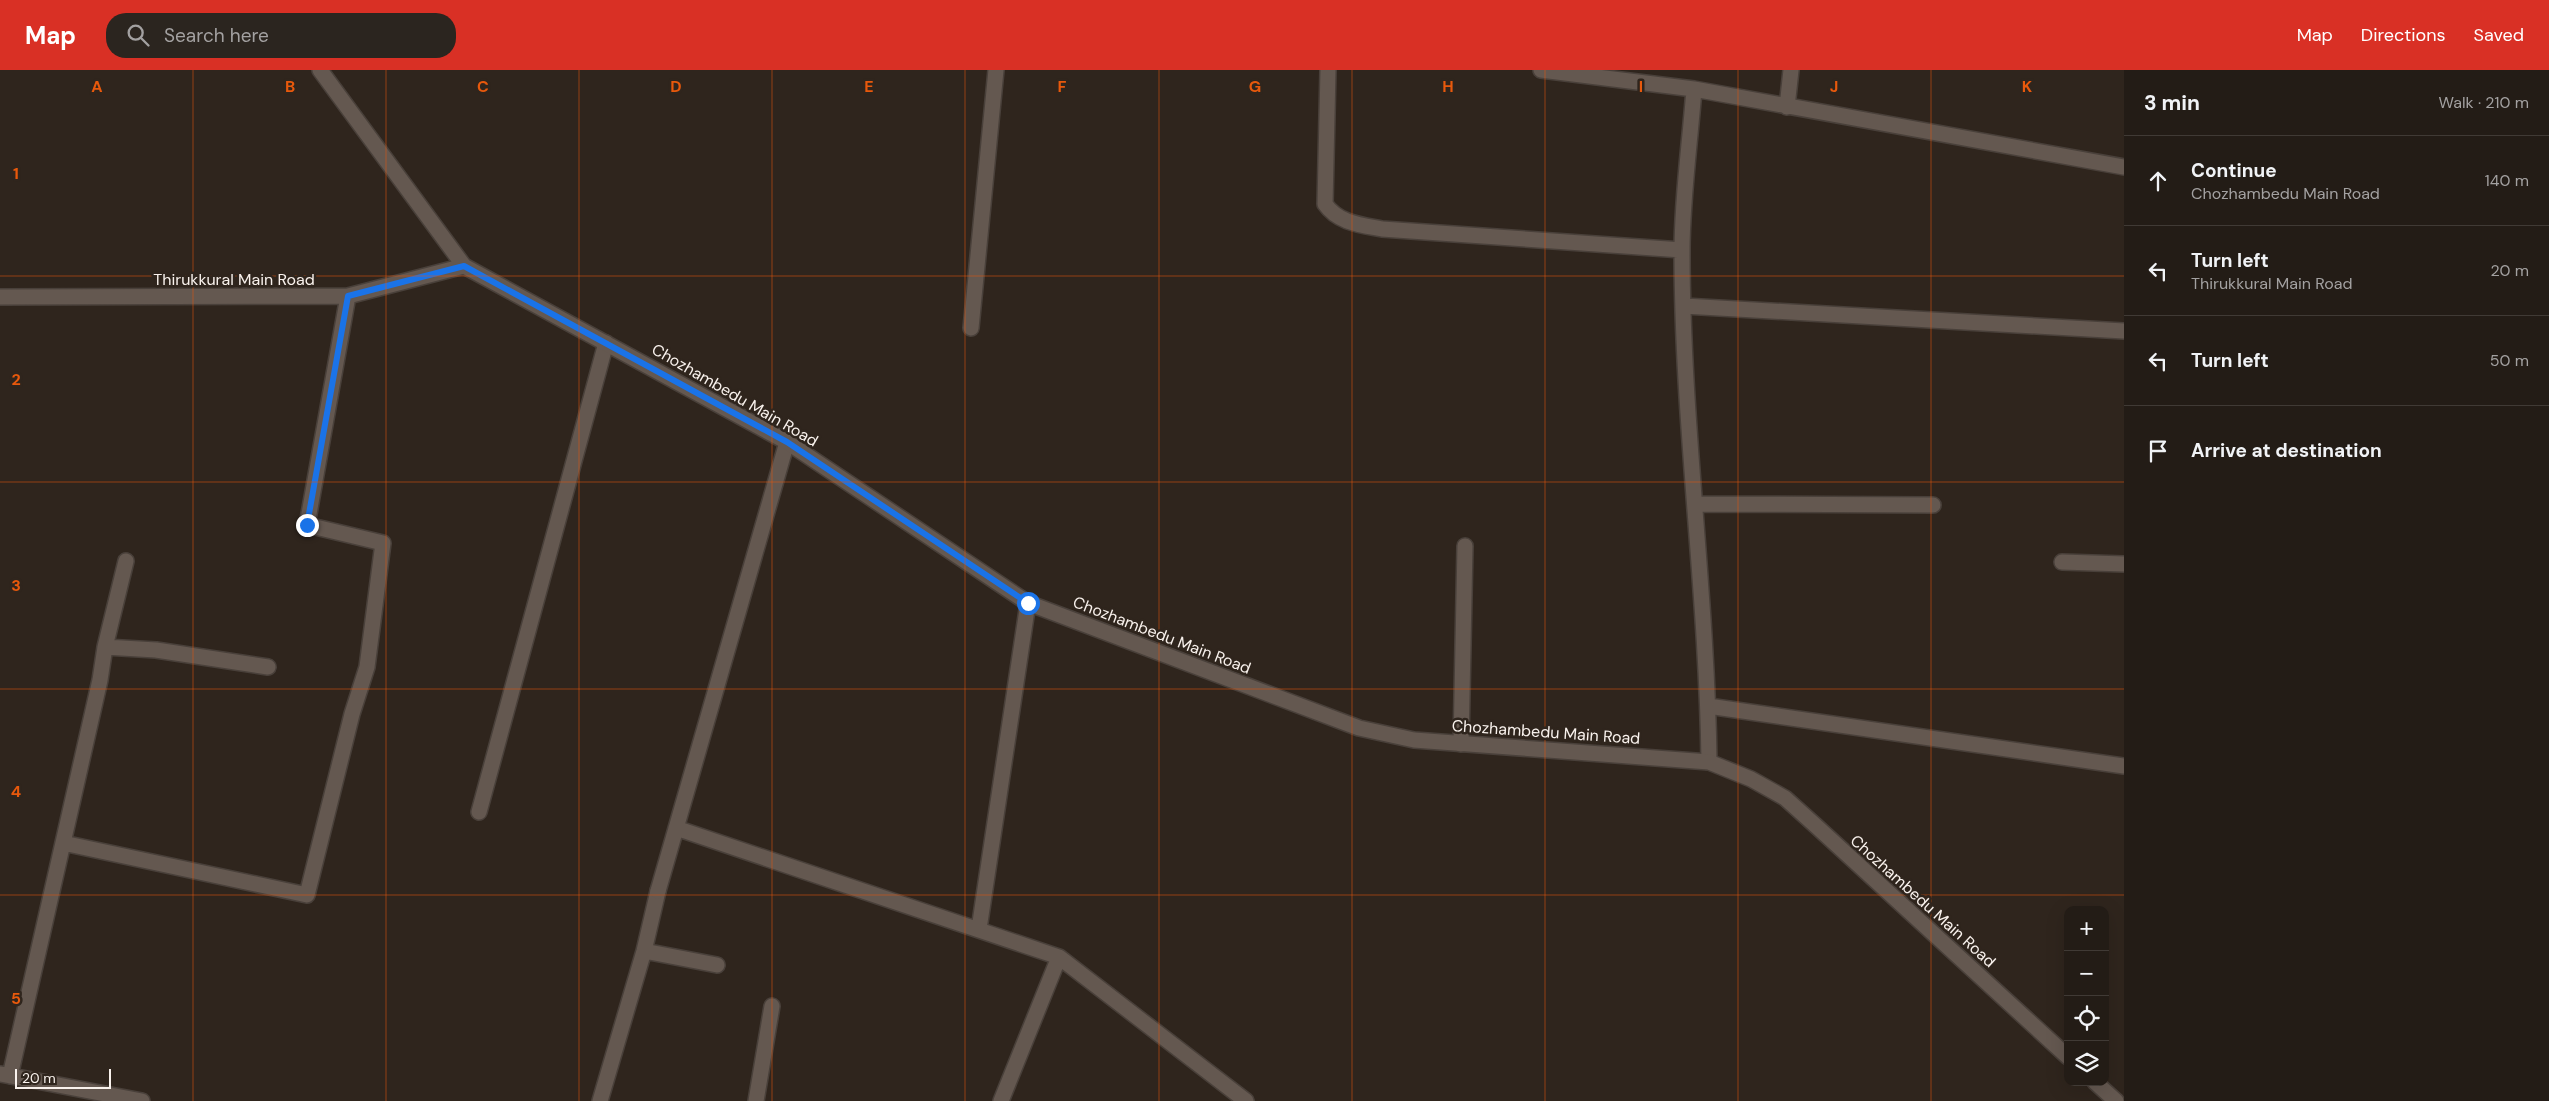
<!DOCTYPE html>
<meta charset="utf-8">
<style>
:root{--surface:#231c16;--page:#2b251f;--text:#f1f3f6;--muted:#a3a1a1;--line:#403a35;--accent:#d93025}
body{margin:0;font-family:"DM Sans",sans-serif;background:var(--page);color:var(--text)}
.controls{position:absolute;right:15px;bottom:15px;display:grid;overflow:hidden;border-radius:10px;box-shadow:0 5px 20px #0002}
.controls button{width:45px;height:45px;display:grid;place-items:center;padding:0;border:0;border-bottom:1px solid var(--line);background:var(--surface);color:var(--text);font:25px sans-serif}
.scale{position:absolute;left:15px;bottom:12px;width:96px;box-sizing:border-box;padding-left:5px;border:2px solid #f9f2ed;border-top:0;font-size:14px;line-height:18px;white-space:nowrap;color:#f9f2ed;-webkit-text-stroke:4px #2f251d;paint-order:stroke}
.stop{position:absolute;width:15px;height:15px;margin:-11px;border:4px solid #1a73e8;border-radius:50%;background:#fff}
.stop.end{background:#1a73e8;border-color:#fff;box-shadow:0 1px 5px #0008}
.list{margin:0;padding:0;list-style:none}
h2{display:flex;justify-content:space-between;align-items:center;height:65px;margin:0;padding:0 20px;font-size:21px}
h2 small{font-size:16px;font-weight:400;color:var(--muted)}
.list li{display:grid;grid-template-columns:32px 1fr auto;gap:15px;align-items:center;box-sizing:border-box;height:90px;padding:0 20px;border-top:1px solid var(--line)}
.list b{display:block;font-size:19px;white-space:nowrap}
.list p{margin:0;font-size:16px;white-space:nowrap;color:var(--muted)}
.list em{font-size:16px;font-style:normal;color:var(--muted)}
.icon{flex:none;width:28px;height:28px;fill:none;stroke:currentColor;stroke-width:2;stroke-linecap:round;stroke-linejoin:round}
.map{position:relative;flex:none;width:2124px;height:1031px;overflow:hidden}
header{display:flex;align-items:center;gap:30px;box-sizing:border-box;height:70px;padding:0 25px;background:var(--accent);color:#fff}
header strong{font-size:24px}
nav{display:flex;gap:28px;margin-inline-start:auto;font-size:18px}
.search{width:350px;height:45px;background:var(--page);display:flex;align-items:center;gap:12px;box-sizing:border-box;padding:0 18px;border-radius:20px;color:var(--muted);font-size:19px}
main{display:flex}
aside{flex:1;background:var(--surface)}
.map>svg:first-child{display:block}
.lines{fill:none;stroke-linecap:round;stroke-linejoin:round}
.lane-casing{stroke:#49403a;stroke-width:18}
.street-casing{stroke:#49403a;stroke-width:18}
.secondary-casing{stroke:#49403a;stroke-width:18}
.lane{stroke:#645850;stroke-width:15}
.street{stroke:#645850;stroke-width:15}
.secondary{stroke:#645850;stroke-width:15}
.route{stroke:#1a73e8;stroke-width:6}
.grid{fill:none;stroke:#e8590c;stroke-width:1;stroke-opacity:0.55}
.labels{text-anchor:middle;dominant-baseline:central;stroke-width:5;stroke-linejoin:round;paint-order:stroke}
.street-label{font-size:16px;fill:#f9f2ed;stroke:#2f251d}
.grid-label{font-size:16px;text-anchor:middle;font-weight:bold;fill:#e8590c;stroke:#2f251d;stroke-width:5;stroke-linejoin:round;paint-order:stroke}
</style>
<header>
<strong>Map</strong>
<div class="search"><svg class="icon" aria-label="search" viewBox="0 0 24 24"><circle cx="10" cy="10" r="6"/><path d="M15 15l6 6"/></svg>Search here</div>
<nav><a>Map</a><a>Directions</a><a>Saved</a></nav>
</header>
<main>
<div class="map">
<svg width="2124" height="1031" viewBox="0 0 2124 1031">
<rect width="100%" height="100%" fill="#2f251d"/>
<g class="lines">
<!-- lane casing -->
<g class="lane-casing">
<path id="lane" d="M644 881 717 895
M600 1031 644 881 658 821"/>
</g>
<!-- street casing -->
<g class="street-casing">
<path id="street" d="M1328 0 1325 134C1338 153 1361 155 1382 159L1682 180
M1541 0 1694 19 2124 97
M1694 19C1690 73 1682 128 1682 181 1682 352 1707 522 1709 692
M1787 37 1791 0
M0 227 348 226 464 196
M1684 236 2124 261
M971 258 996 0
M1696 434 1933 435
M126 491 105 577 156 580 268 597
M2062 492 2124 494
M1708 636 2124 696
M1461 674 1465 476
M479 742 606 273
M676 758 1059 887 1246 1031
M63 773 307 825 352 644 367 597 383 473 307 455 348 226
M658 821 787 372
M979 859 1028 533
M1 1004 142 1031
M10 1006 100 610 105 577
M756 1031 772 936
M1001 1031 1059 887"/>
</g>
<!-- secondary casing -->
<g class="secondary-casing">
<path id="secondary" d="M320 0 464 196 787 372 1028 533 1359 658 1414 670 1709 692 1751 709 1785 728 1815 755 2068 987
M2095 1012 2116 1031"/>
</g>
<!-- lane -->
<use href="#lane" class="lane"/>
<!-- street -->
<use href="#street" class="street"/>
<!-- secondary -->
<use href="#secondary" class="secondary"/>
</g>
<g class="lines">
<!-- route -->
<path class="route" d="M307 455 348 226 464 196 787 372 1028 533"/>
</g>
<!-- grid -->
<path class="grid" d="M193 0V1031M386 0V1031M579 0V1031M772 0V1031M965 0V1031M1159 0V1031M1352 0V1031M1545 0V1031M1738 0V1031M1931 0V1031M0 206H2124M0 412H2124M0 619H2124M0 825H2124"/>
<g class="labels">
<!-- street labels -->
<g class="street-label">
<text x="234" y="209">Thirukkural Main Road</text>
<text transform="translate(735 325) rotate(30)">Chozhambedu Main Road</text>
<text transform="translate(1162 565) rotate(21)">Chozhambedu Main Road</text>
<text transform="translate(1546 662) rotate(4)">Chozhambedu Main Road</text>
<text transform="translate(1923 831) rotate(42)">Chozhambedu Main Road</text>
</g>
</g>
<g class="grid-label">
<text x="97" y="22">A</text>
<text x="290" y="22">B</text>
<text x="483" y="22">C</text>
<text x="676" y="22">D</text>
<text x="869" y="22">E</text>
<text x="1062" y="22">F</text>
<text x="1255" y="22">G</text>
<text x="1448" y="22">H</text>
<text x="1641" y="22">I</text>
<text x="1834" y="22">J</text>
<text x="2027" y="22">K</text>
<text x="16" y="109">1</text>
<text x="16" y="315">2</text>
<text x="16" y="521">3</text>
<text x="16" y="727">4</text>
<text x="16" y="934">5</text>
</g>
</svg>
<div class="controls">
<button>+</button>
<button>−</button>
<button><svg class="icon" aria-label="locate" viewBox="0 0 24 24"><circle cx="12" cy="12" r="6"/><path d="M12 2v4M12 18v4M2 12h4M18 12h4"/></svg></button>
<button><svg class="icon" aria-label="layers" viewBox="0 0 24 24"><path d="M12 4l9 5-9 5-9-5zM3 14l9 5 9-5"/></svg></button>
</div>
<div class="scale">20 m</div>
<div class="stop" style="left:1028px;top:533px"></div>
<div class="stop end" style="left:307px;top:455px"></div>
</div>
<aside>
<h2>3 min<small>Walk · 210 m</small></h2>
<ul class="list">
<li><svg class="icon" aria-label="ahead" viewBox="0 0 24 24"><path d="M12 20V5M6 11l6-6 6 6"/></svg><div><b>Continue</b><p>Chozhambedu Main Road</p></div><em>140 m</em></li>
<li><svg class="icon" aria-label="left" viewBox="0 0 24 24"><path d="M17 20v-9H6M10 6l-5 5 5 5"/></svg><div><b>Turn left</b><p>Thirukkural Main Road</p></div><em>20 m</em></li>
<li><svg class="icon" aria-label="left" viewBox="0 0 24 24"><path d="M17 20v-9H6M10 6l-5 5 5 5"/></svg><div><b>Turn left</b></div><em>50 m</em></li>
<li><svg class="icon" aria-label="arrive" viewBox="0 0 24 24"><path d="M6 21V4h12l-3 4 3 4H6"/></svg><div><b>Arrive at destination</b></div></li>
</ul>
</aside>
</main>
